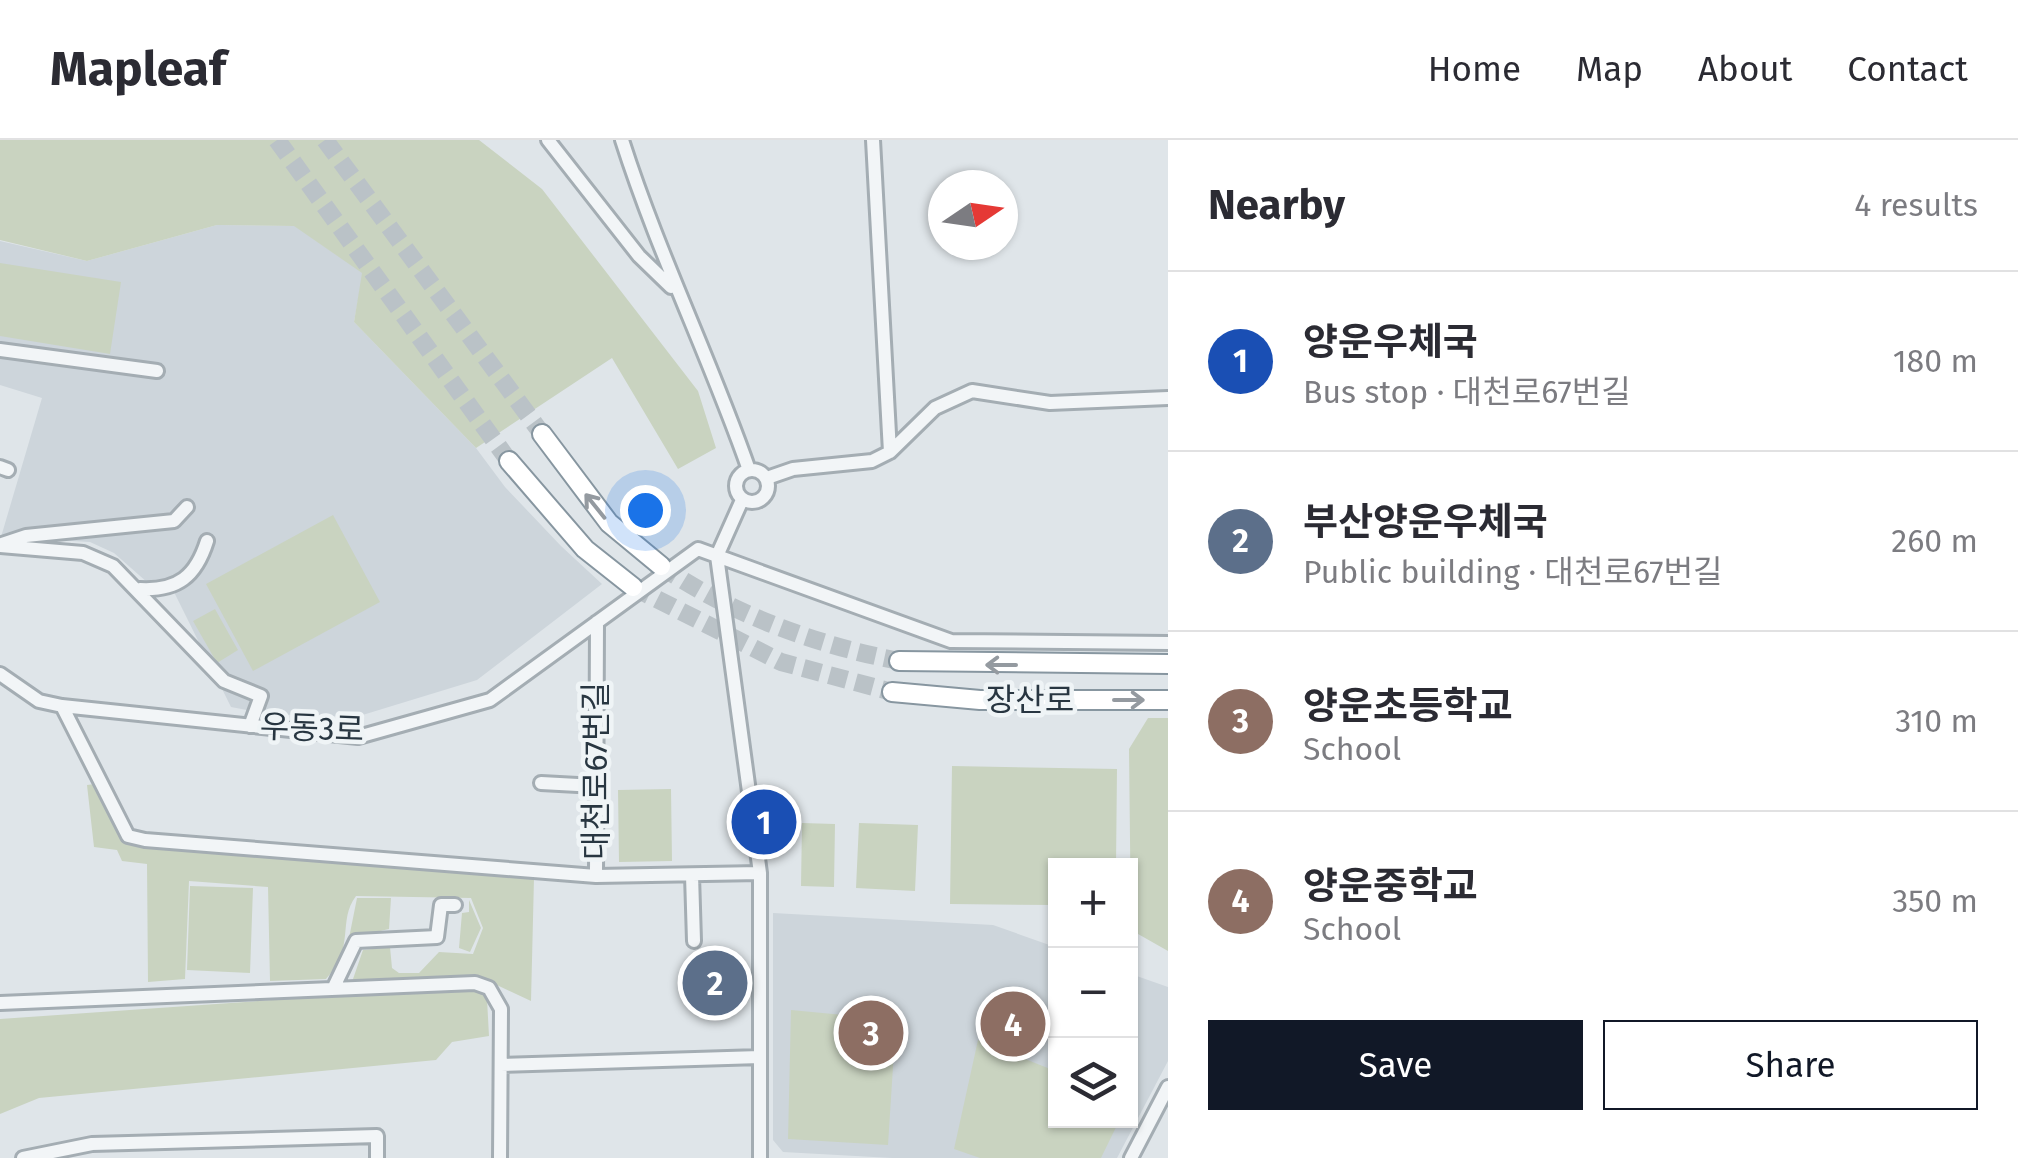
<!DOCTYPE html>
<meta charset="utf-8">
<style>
:root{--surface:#fff;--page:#f7f7f7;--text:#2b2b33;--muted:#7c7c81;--line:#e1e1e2;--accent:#111827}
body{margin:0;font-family:"Fira Sans","Noto Sans KR",sans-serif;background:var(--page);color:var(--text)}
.controls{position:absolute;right:30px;bottom:30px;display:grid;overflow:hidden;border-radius:0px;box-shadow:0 2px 8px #0004}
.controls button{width:90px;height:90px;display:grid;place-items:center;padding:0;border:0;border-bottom:2px solid var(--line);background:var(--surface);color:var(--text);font:50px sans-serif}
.compass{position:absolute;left:928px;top:30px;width:90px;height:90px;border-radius:50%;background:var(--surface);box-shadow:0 2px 8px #0004;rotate:77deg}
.you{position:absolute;left:645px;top:370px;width:35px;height:35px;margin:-25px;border:8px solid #fff;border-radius:50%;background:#1a73e8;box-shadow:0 0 0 15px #1a73e833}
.badge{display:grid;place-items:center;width:65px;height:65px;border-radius:50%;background:var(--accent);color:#fff;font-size:32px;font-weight:700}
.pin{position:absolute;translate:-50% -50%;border:5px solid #fff;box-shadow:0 2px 10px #0006}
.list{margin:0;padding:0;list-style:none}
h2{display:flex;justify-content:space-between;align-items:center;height:130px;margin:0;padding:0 40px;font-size:42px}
h2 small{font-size:32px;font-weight:400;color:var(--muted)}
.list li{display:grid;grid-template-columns:65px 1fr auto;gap:30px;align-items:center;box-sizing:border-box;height:180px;padding:0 40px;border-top:2px solid var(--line)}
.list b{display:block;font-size:38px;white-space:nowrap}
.list p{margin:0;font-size:32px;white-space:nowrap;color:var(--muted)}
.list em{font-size:32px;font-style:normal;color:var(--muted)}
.actions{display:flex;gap:20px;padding:30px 40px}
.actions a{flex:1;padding:22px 0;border:2px solid var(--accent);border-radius:0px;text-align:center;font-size:35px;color:var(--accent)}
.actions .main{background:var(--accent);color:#fff}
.icon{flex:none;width:55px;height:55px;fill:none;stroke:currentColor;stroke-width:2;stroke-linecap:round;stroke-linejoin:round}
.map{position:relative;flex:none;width:1168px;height:1018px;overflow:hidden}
header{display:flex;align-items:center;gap:60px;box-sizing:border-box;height:140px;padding:0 50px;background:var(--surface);border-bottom:2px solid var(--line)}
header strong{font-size:48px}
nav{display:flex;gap:55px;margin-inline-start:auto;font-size:35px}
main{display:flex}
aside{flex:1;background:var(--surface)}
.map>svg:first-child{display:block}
.built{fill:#cdd5db}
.green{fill:#c9d3c0}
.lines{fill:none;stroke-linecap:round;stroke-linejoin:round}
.highway-tunnel{stroke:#bac2c7;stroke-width:18;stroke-dasharray:18 9;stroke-linecap:butt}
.minor-casing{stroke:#a4adb3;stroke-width:18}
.highway-casing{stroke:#8796a0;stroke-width:22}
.minor{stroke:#f2f5f7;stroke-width:12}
.highway{stroke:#fff;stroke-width:18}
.oneway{stroke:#949aa0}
.labels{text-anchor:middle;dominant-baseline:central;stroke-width:9;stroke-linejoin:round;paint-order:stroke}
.street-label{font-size:32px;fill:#283641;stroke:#eff4f6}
</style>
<header>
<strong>Mapleaf</strong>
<nav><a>Home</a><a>Map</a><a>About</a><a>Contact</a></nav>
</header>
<main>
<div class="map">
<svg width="1168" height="1018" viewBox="0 0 1168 1018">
<rect width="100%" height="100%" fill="#dfe5e9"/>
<!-- built -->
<path class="built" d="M217 85 295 86 363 133 354 182 476 308 505 347 561 406 602 444 477 540 356 577 267 574 231 567 173 450 148 443 114 413 90 402 1 397 42 258 0 245V101L87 121Z
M773 773 993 785 1055 807 1056 980H1130L1131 834 1168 847V921L1117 1018H892L783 1012 773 1000Z"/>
<!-- green -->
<path class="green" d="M0 0H479L542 49 698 251 716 308 678 329 612 218 476 308 354 182 362 133 294 86 217 85 87 121 0 100Z
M0 123 121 142 110 214 0 196Z
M333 375 380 462 253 531 206 444Z
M215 469 238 510 217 523 193 481Z
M1148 578H1168V811L1131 790 1129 609Z
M952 626 1117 629 1116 725 1056 726 1055 765 950 764Z
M95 644 120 696 137 704 534 738 531 861 482 838 356 843 353 839 363 810 390 807 392 828 399 833H419L439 812 473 814 483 788 471 758 356 756C337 781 356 807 326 839L270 841 268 747 189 741 185 839 148 842 147 724 122 721 117 710 94 707 87 645Z
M671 649 672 721 619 722 618 650Z
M802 683 835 684 834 747 801 746Z
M859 683 918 685 915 751 856 748Z
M190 746 253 748 250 833 187 830Z
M357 758H391L389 789 349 798Z
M469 760 481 788 470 812 459 808 462 773 469 772Z
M459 847 476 849 487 859 489 896 452 902 436 920 39 958 0 974V879Z
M791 870 896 880 888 1005 788 999Z
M978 900 1055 931 1056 980 1119 981 1101 1018H980L954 1009Z"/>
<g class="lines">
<!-- highway-tunnel -->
<path class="highway-tunnel" d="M277 0 509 321
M325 0 542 294
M661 426C731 474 816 505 899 521
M633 447 781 522 892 552"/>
<!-- minor casing -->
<g class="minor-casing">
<path id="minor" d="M548 0 639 116 671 147
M622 0C658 113 710 218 749 330
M873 0 890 312
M0 210 157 231
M0 327 8 330
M736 346a16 16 0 1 1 32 0a16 16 0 1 1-32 0Z
M767 338 793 329 872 321 890 312 935 268 972 251 1050 263 1168 258
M742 360 717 416 760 733V1018
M2 404 26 396 174 381 187 367
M0 406 83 413 113 426 224 541 261 556 250 586
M140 449C178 451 196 436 207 401
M0 534 39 561 62 566 358 597 490 560 698 409 951 501 1168 503
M62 566 128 696 145 700 596 736 760 733
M541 643 596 646
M692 735 694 801
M596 736 597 482
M333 849 356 801 437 797 441 765H455
M0 863 475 843 489 848 501 869 500 1018
M501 925 760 917
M23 1018 92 1004 377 996V1018
M1131 1018 1168 947"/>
</g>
<!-- highway casing -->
<g class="highway-casing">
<path id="highway" d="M542 294 609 383 661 426
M509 321 585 409 633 447
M899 521 1168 524
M892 552 980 560H1168"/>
</g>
<!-- minor -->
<use href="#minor" class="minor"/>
<!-- highway -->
<use href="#highway" class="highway"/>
</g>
<!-- one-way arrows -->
<defs><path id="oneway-shaft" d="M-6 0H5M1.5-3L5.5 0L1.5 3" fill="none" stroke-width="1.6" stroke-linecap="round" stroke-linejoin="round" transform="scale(2.5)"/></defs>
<g class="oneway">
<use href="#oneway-shaft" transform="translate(595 366) rotate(-129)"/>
<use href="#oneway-shaft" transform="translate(1001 525) rotate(180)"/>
<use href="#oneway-shaft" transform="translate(1129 560)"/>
</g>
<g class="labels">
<!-- street labels -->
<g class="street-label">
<text x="1030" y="560">장산로</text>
<text transform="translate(312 588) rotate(2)">우동3로</text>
<text transform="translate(596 631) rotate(-90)">대천로67번길</text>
</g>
</g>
</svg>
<div class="controls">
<button>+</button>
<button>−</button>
<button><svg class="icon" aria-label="layers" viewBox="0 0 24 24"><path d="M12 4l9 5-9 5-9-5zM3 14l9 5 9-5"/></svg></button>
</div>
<svg class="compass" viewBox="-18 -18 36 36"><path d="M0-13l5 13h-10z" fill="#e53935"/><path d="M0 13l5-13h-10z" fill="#7c7c81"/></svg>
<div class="you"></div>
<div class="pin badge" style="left:764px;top:682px;background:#1a4fb4">1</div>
<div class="pin badge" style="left:715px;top:843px;background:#5c6f8a">2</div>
<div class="pin badge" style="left:871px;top:893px;background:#8d6e63">3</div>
<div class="pin badge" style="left:1013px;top:884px;background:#8d6e63">4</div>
</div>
<aside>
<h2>Nearby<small>4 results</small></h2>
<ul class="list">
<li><span class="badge" style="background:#1a4fb4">1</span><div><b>양운우체국</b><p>Bus stop · 대천로67번길</p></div><em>180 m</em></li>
<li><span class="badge" style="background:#5c6f8a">2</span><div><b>부산양운우체국</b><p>Public building · 대천로67번길</p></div><em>260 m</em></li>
<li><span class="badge" style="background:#8d6e63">3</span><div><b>양운초등학교</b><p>School</p></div><em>310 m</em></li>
<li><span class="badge" style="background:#8d6e63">4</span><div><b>양운중학교</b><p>School</p></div><em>350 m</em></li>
</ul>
<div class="actions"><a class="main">Save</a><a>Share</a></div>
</aside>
</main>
